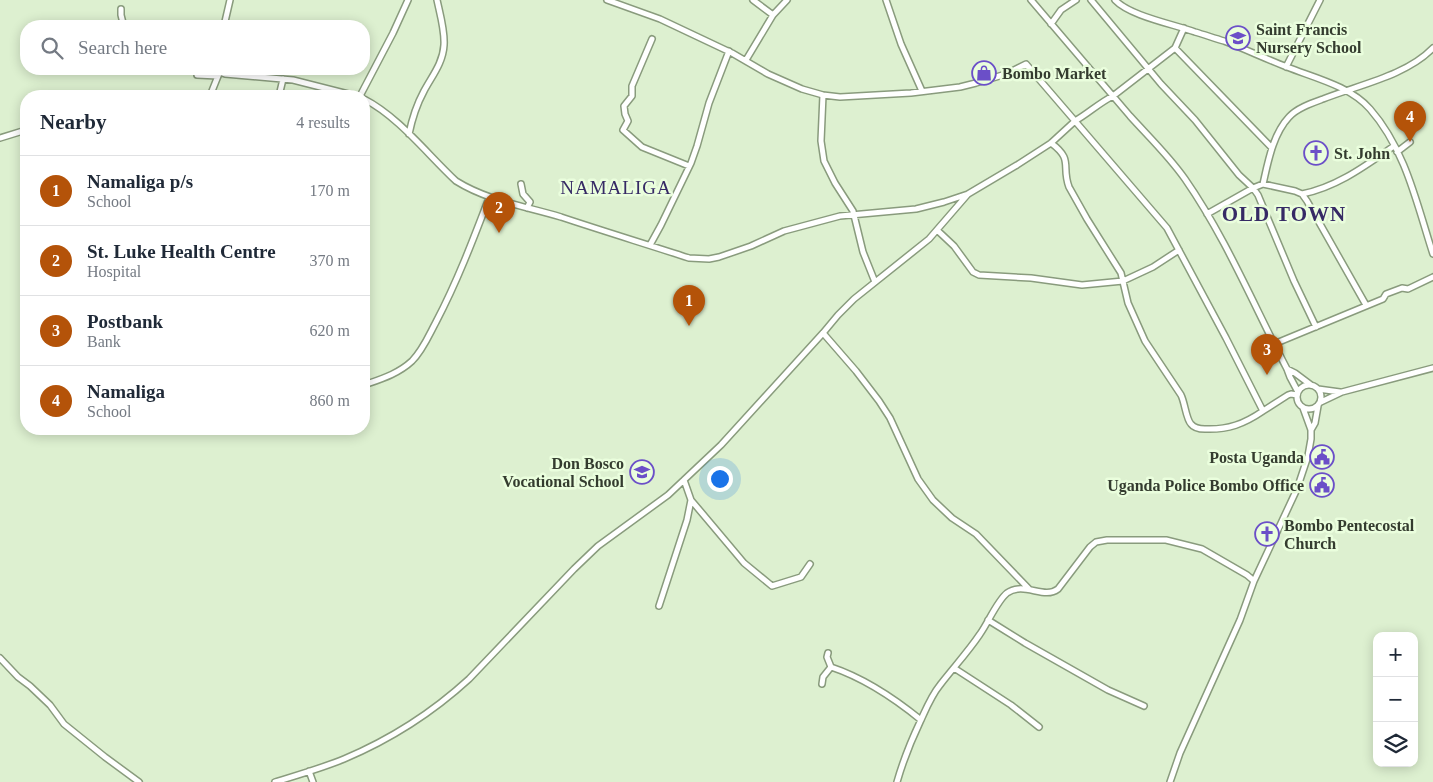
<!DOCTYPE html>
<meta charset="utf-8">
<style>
:root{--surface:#fff;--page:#f2f2f3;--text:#1f2937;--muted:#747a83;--line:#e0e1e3;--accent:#b45309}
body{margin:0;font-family:"Times New Roman",serif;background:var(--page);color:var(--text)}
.controls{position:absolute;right:15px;bottom:15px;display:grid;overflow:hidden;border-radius:10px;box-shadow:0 2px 12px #0003}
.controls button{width:45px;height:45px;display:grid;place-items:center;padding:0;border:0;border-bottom:1px solid var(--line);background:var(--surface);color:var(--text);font:25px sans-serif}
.you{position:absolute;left:719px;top:478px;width:18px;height:18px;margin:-12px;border:4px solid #fff;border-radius:50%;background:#1a73e8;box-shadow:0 0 0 8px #1a73e833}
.badge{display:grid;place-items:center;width:32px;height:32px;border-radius:50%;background:var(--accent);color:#fff;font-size:16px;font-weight:700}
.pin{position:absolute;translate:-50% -41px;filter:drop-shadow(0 1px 2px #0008)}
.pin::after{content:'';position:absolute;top:26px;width:18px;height:15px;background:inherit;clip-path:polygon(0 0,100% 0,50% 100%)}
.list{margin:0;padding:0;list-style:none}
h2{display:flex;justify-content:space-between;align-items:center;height:65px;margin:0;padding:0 20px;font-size:21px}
h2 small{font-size:16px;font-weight:400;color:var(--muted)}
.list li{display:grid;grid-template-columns:32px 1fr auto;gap:15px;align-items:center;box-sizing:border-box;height:70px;padding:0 20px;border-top:1px solid var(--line)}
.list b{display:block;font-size:19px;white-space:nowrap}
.list p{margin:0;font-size:16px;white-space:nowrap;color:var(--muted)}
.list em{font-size:16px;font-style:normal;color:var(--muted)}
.icon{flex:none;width:28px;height:28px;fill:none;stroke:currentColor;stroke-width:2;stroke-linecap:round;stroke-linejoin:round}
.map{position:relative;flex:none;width:1433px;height:782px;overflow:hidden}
.search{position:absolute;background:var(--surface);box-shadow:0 2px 12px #0003;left:20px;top:20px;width:350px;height:55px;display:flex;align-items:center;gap:12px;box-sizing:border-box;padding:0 18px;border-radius:20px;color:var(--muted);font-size:19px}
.panel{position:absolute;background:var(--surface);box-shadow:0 2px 12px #0003;left:20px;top:90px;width:350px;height:345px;border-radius:20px}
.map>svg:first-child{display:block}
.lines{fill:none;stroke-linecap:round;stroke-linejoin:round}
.street-casing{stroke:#899b7d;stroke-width:8}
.street{stroke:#fff;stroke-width:5}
.labels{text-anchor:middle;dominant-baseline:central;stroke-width:5;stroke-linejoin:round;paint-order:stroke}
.poi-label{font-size:16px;font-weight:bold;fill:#343c2f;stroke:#eafedd;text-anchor:start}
.quarter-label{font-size:19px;letter-spacing:1px;fill:#362a65;stroke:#eafedd}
.district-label{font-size:21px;font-weight:bold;letter-spacing:1px;fill:#362a65;stroke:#eafedd}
</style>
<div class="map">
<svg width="1433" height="782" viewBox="0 0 1433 782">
<rect width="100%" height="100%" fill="#ddf0d0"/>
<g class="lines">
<!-- street casing -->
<g class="street-casing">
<path id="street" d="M607 0 660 19 732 53 768 74 802 89 823 95 840 97 911 93 960 87 976 83 1006 74 1026 64 1075 121C1089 113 1099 103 1113 96L1175 48 1184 28
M753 0 773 15
M886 0 901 44 922 91
M1031 0C1064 39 1097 77 1130 116 1148 136 1169 156 1185 179 1226 238 1254 306 1287 369L1290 377 1298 392
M1091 0 1161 84 1195 120 1239 175 1253 188 1258 195 1294 281 1316 327
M1115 0C1130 16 1173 24 1195 32 1205 35 1214 38 1224 41 1245 49 1266 59 1287 67 1315 78 1350 86 1370 109 1406 150 1417 205 1433 254
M121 9V15L123 23 131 26
M1051 24 1061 10 1076 0
M224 26 230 0
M652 39 632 86V96L624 106 625 114 628 121 623 130 642 147 689 166
M1175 48 1272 148
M746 60 773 15 787 0
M1286 67 1320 0
M218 69 222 73 225 74 293 80 356 96
M197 75 218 76
M823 95 821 141 824 161 835 183 853 211 863 252 875 282
M210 96 220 71
M279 96 283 79
M360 96 393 33 408 0
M364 99C399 117 427 154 456 181 488 201 525 206 561 217 603 231 646 244 689 258L709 259 719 257 751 246 784 231 840 216 916 209 944 202 968 194
M409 134C412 119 417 104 424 91 432 76 443 63 444 45 445 31 440 14 437 0
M0 138 26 130
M1397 152 1410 142
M521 184 523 194 530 202 527 208
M1263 184C1268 162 1273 134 1289 117 1297 108 1312 103 1323 99 1358 85 1406 76 1433 48
M1302 194C1337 187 1365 166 1394 146
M1207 214 1253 188 1263 184 1295 191 1302 194 1307 201 1366 305
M937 230 954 246 973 272 979 275 1031 278 1082 285 1123 281 1153 267 1179 250
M650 245 661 225 691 163 697 146 709 103 729 51
M823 333 856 371 879 401 890 418 918 479 933 500 952 518 976 534 1029 589
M1274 344 1383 299 1386 294 1402 288 1408 289 1433 277
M1287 369 1295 373 1311 385
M1297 397a12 12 0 1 1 24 0a12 12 0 1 1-24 0Z
M364 385C381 379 398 374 412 361 423 350 429 335 436 322 457 282 473 240 489 198
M1318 389 1340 392
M1321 402 1342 392 1433 368
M1263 411 1288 395 1291 394 1297 395
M1311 430 1315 423 1318 406
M691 500 744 563 772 586 801 577 810 564
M659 606 687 520 691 500 684 480
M988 620 1025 643 1108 690 1144 706
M828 653 827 657 831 667
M0 658 18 677 30 686 50 705 64 724 105 757 139 782
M954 668 1011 705 1039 727
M822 684 823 677 831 667C864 678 894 698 921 720
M309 771 313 782
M275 782C298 775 322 768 344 759 389 740 433 712 469 679L574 569 598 546 668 495 721 445 823 333 838 315 854 299 929 239 968 194 1017 165 1051 143 1075 121 1167 228 1226 338 1263 411C1244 424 1228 430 1205 429 1200 429 1194 428 1191 424 1186 419 1185 403 1181 395L1145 341 1128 303 1121 273 1087 219 1069 187C1061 166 1074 160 1051 143
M897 782C903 761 911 741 920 722 926 709 931 696 940 685 953 668 968 652 980 634 988 623 997 601 1007 593 1024 581 1044 600 1058 589L1090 547 1096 542 1107 540H1166L1202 549 1247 575 1254 581
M1170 782 1180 753 1240 620 1254 581 1297 489 1308 456 1311 439V430L1303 408"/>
</g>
<!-- street -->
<use href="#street" class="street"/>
</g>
<!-- icons -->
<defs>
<g id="school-ring" transform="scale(1.25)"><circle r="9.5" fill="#eafedd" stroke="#6b4fc8" stroke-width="1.5"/><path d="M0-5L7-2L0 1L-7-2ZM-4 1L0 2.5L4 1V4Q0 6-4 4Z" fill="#6b4fc8"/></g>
<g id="shop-ring" transform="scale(1.25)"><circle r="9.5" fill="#eafedd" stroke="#6b4fc8" stroke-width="1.5"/><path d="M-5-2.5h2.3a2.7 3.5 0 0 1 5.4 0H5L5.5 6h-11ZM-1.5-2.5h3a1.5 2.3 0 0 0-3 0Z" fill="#6b4fc8"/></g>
<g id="church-ring" transform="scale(1.25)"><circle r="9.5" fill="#eafedd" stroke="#6b4fc8" stroke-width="1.5"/><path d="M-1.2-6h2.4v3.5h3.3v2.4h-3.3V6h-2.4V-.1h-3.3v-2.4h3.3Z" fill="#6b4fc8"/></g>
<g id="civic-ring" transform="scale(1.25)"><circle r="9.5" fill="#eafedd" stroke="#6b4fc8" stroke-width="1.5"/><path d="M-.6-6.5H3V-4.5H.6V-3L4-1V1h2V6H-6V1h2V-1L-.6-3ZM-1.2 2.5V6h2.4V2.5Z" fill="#6b4fc8"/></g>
</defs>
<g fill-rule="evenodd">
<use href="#school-ring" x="1238" y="38"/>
<use href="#shop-ring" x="984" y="73"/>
<use href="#church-ring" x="1316" y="153"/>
<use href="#civic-ring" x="1322" y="457"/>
<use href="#school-ring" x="642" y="472"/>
<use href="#civic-ring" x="1322" y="485"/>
<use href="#church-ring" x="1267" y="534"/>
</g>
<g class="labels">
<!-- poi labels -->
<g class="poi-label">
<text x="1256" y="29">Saint Francis<tspan x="1256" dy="18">Nursery School</tspan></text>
<text x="1002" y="73">Bombo Market</text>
<text x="1334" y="153">St. John</text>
<text x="1304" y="457" text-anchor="end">Posta Uganda</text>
<text x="624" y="463" text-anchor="end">Don Bosco<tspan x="624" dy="18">Vocational School</tspan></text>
<text x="1304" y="485" text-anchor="end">Uganda Police Bombo Office</text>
<text x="1284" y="525">Bombo Pentecostal<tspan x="1284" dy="18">Church</tspan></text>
</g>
<!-- quarter labels -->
<g class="quarter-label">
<text x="616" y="187">NAMALIGA</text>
</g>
<!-- district labels -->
<g class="district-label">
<text x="1284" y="214">OLD TOWN</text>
</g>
</g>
</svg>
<div class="controls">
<button>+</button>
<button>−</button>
<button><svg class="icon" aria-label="layers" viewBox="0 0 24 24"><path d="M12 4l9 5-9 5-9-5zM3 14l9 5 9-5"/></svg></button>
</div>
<div class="you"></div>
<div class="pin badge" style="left:689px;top:326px">1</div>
<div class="pin badge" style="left:499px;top:233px">2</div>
<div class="pin badge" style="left:1267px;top:375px">3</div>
<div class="pin badge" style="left:1410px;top:142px">4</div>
<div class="search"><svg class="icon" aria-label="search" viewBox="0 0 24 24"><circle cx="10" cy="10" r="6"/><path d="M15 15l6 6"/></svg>Search here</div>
<section class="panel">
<h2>Nearby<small>4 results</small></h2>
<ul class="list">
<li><span class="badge">1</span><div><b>Namaliga p/s</b><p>School</p></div><em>170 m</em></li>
<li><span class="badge">2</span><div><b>St. Luke Health Centre</b><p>Hospital</p></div><em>370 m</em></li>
<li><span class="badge">3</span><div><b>Postbank</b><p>Bank</p></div><em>620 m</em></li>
<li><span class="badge">4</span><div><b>Namaliga</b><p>School</p></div><em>860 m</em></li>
</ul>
</section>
</div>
